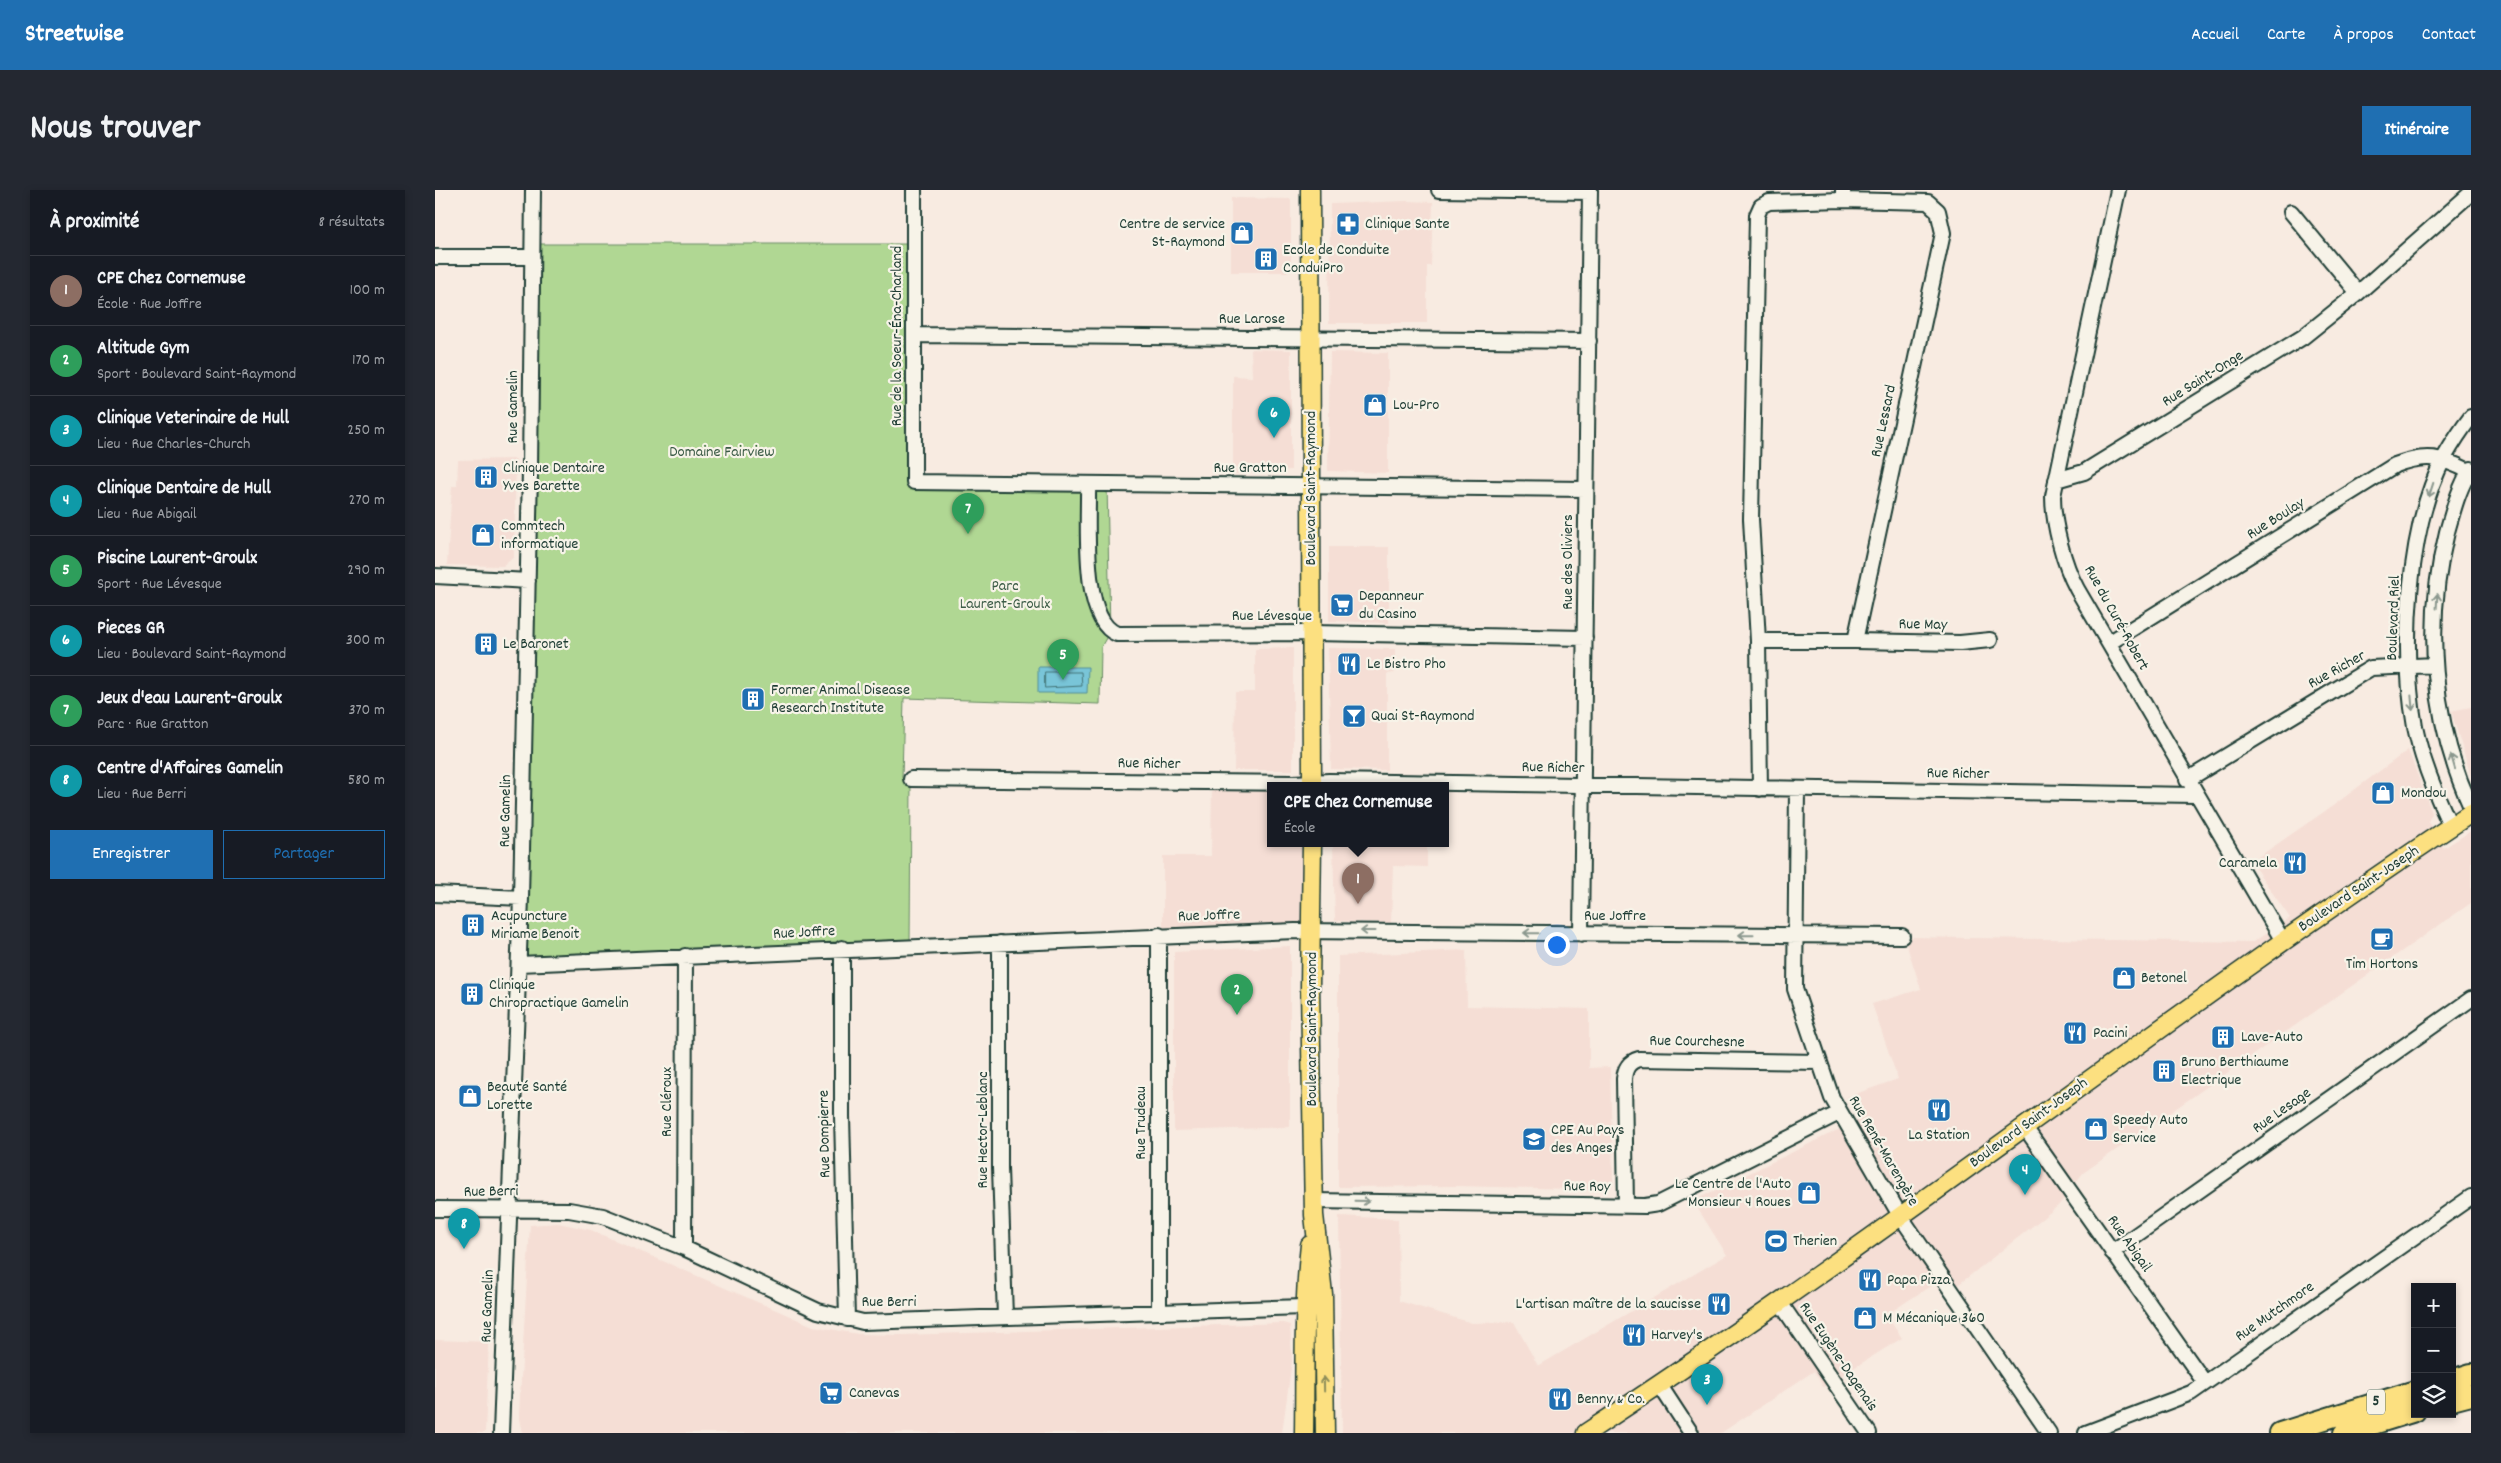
<!DOCTYPE html>
<html lang="fr">
<meta charset="utf-8">
<style>
:root{--surface:#171b24;--page:#242831;--text:#f1f3f6;--muted:#9ea1a6;--line:#363941;--accent:#1f6fb2}
body{margin:0;font-family:Dekko,sans-serif;background:var(--page);color:var(--text)}
.controls{position:absolute;right:15px;bottom:15px;display:grid;overflow:hidden;border-radius:0px;box-shadow:0 2px 8px #0003}
.controls button{width:45px;height:45px;display:grid;place-items:center;padding:0;border:0;border-bottom:1px solid var(--line);background:var(--surface);color:var(--text);font:25px sans-serif}
.you{position:absolute;left:1121px;top:754px;width:18px;height:18px;margin:-12px;border:4px solid #fff;border-radius:50%;background:#1a73e8;box-shadow:0 0 0 8px #1a73e833}
.badge{display:grid;place-items:center;width:32px;height:32px;border-radius:50%;background:var(--accent);color:#fff;font-size:16px;font-weight:700}
.pin{position:absolute;translate:-50% -41px;filter:drop-shadow(0 1px 2px #0008)}
.pin::after{content:'';position:absolute;top:26px;width:18px;height:15px;background:inherit;clip-path:polygon(0 0,100% 0,50% 100%)}
.popup{position:absolute;left:832px;top:592px;width:182px;height:65px;box-sizing:border-box;display:grid;place-content:center;border-radius:0px;background:var(--surface);filter:drop-shadow(0 1px 4px #0005);font-size:16px;white-space:nowrap;color:var(--muted)}
.popup b{font-size:19px;color:var(--text)}
.popup::after{content:'';position:absolute;left:50%;top:100%;margin-left:-10px;border:10px solid transparent;border-top-color:var(--surface)}
.list{margin:0;padding:0;list-style:none}
h2{display:flex;justify-content:space-between;align-items:center;height:65px;margin:0;padding:0 20px;font-size:21px}
h2 small{font-size:16px;font-weight:400;color:var(--muted)}
.list li{display:grid;grid-template-columns:32px 1fr auto;gap:15px;align-items:center;box-sizing:border-box;height:70px;padding:0 20px;border-top:1px solid var(--line)}
.list b{display:block;font-size:19px;white-space:nowrap}
.list p{margin:0;font-size:16px;white-space:nowrap;color:var(--muted)}
.list em{font-size:16px;font-style:normal;color:var(--muted)}
.actions{display:flex;gap:10px;padding:15px 20px}
.actions a{flex:1;padding:11px 0;border:1px solid var(--accent);border-radius:0px;text-align:center;font-size:18px;color:var(--accent)}
.actions .main{background:var(--accent);color:#fff}
.icon{flex:none;width:28px;height:28px;fill:none;stroke:currentColor;stroke-width:2;stroke-linecap:round;stroke-linejoin:round}
.map{position:relative;flex:none;width:2036px;height:1243px;overflow:hidden;border-radius:0px}
header{display:flex;align-items:center;gap:30px;box-sizing:border-box;height:70px;padding:0 25px;background:var(--accent);color:#fff}
header strong{font-size:24px}
nav{display:flex;gap:28px;margin-inline-start:auto;font-size:18px}
.intro{display:flex;align-items:center;justify-content:space-between;box-sizing:border-box;height:120px;padding:0 30px}
h1{margin:0;font-size:35px}
.button{padding:12px 22px;border-radius:0px;background:var(--accent);color:#fff;font-size:18px;font-weight:700}
main{display:flex;gap:30px;padding:0 30px}
aside{flex:1;background:var(--surface);border-radius:0px;box-shadow:0 2px 8px #0003}
.map>svg:first-child{display:block}
.built{fill:#f5ded5}
.green{fill:#b0d793;stroke:#688a64}
.water{fill:#79c5d8;stroke:#558f96}
.lines{fill:none;stroke-linecap:round;stroke-linejoin:round}
.shore{stroke:#437376;stroke-width:1}
.minor-casing{stroke:#1f3d34;stroke-width:18}
.major-casing{stroke:#1f3d34;stroke-width:21}
.highway-casing{stroke:#1f3d34;stroke-width:24}
.minor{stroke:#f7f3e8;stroke-width:14}
.major{stroke:#fce080;stroke-width:18}
.highway{stroke:#fce080;stroke-width:20}
.oneway{stroke:#8b988e}
.oneway2{stroke:#8e8e5a}
.labels{text-anchor:middle;dominant-baseline:central;stroke-width:4.5;stroke-linejoin:round;paint-order:stroke}
.shield{fill:#f7f3e8;stroke:#60746a;stroke-width:1}
.shield-label{font-size:15px;font-weight:bold;fill:#1f3d34}
.poi-label{font-size:16px;fill:#1f3d34;stroke:#f7f3e8;text-anchor:start}
.street-label{font-size:16px;fill:#1f3d34;stroke:#f7f3e8}
.park-label{font-size:16px;fill:#3c5c47;stroke:#f7f3e8}
</style>
<header>
<strong>Streetwise</strong>
<nav><a>Accueil</a><a>Carte</a><a>À propos</a><a>Contact</a></nav>
</header>
<div class="intro"><h1>Nous trouver</h1><a class="button">Itinéraire</a></div>
<main>
<aside>
<h2>À proximité<small>8 résultats</small></h2>
<ul class="list">
<li><span class="badge" style="background:#8d6e63">1</span><div><b>CPE Chez Cornemuse</b><p>École · Rue Joffre</p></div><em>100 m</em></li>
<li><span class="badge" style="background:#2e9e5b">2</span><div><b>Altitude Gym</b><p>Sport · Boulevard Saint-Raymond</p></div><em>170 m</em></li>
<li><span class="badge" style="background:#0f9aa8">3</span><div><b>Clinique Veterinaire de Hull</b><p>Lieu · Rue Charles-Church</p></div><em>250 m</em></li>
<li><span class="badge" style="background:#0f9aa8">4</span><div><b>Clinique Dentaire de Hull</b><p>Lieu · Rue Abigail</p></div><em>270 m</em></li>
<li><span class="badge" style="background:#2e9e5b">5</span><div><b>Piscine Laurent-Groulx</b><p>Sport · Rue Lévesque</p></div><em>290 m</em></li>
<li><span class="badge" style="background:#0f9aa8">6</span><div><b>Pieces GR</b><p>Lieu · Boulevard Saint-Raymond</p></div><em>300 m</em></li>
<li><span class="badge" style="background:#2e9e5b">7</span><div><b>Jeux d'eau Laurent-Groulx</b><p>Parc · Rue Gratton</p></div><em>370 m</em></li>
<li><span class="badge" style="background:#0f9aa8">8</span><div><b>Centre d'Affaires Gamelin</b><p>Lieu · Rue Berri</p></div><em>580 m</em></li>
</ul>
<div class="actions"><a class="main">Enregistrer</a><a>Partager</a></div>
</aside>
<div class="map">
<svg width="2036" height="1243" viewBox="0 0 2036 1243">
<rect width="100%" height="100%" fill="#f8ebe1"/>
<filter id="ink" filterUnits="userSpaceOnUse"><feTurbulence type="fractalNoise" baseFrequency=".02" numOctaves="2"/><feDisplacementMap in="SourceGraphic" scale="10" xChannelSelector="R" yChannelSelector="G"/><feConvolveMatrix kernelMatrix="1 2 1 2 8 2 1 2 1" color-interpolation-filters="sRGB"/></filter>
<g filter="url(#ink)">
<!-- built -->
<path class="built" d="M796 8 856 9V82H796Z
M972 11 998 12 996 76H992V133H894L895 14Z
M816 159 856 160V280L798 284V186L817 187Z
M895 162 953 163V283L893 281Z
M81 269 79 367 68 376 12 375 17 296H22L23 270Z
M894 357H954V433L894 431Z
M858 458V580H799L800 502H820V459Z
M893 458 960 459V483L952 484V580L896 579Z
M2036 517V586L2016 521Z
M1973 560 1997 623 1993 632 2009 658 2036 641V713L1648 983 1623 1016 1509 1106 1500 1093 1451 1125 1467 1148 1388 1197 1379 1181 1286 1243H907L904 1026 963 1029 964 1111 1037 1133 1079 1132 1103 1176 1292 1065 1258 1011 1423 930 1412 907 1463 889 1437 814 1486 799 1469 747 1818 752 1855 728 1816 672 1899 615Z
M777 592 836 595V653H877V741L728 745V666H776Z
M898 653H992V677L958 676 956 733 900 731Z
M855 756V937L739 941V762Z
M1031 760 1032 816 1154 819V878L1175 877 1178 994 1173 1000 1022 996 903 997V766Z
M123 1033 156 1040 378 1136 423 1144 466 1145 848 1133 855 1135 857 1171 847 1243H88L84 1224 95 1035Z
M0 1150 54 1152 50 1243H0Z"/>
<!-- green -->
<path class="green" d="M97 54H479V292L672 294 675 441 666 457 665 514 469 508 467 588 476 589 475 756 84 774Z"/>
<!-- water -->
<path class="water" d="M603 477H653L652 503H603Z"/>
<g class="lines">
<!-- shore -->
<path class="shore" d="M610 482H646L647 496 610 498Z"/>
<!-- minor casing -->
<g class="minor-casing">
<path id="minor" d="M479 0V292L1151 299
M1004 0 1155 2
M1683 0 1618 306C1618 334 1629 375 1642 399L1848 751
M1856 22 1923 103
M0 67H97
M479 145 1154 151
M2036 279C2024 297 2018 321 2012 342 1989 434 1997 532 2036 617
M1621 290 1649 282 1868 147 1923 103 2036 3
M653 294C654 328 645 430 682 444L876 443 1150 448
M0 386 93 391
M1323 451H1420L1508 43 1503 21 1493 12 1408 10
M1420 451 1525 453 1555 450
M1674 453 1960 275C1991 263 2006 267 2034 281
M476 589 859 593 894 591 1760 605
M1752 590 1936 478 2000 475
M1325 599 1323 451 1316 329 1322 25 1326 16 1334 12 1408 10V0
M1362 599 1360 799 1397 908 1466 1027 1614 1243
M2016 637C2001 605 1987 571 1980 537 1966 458 1972 339 2009 268 2017 254 2026 240 2036 227
M0 704 86 708
M1146 744 1155 0
M565 753V978L570 1127
M407 758V926L412 1129
M84 774 860 741 1467 746
M1589 936 1770 1193
M878 1011 1210 1016 1223 1014 1404 923
M1191 1016 1189 889C1190 879 1193 872 1204 869L1384 872
M0 1019 134 1020 168 1026 249 1058 383 1121 428 1132 869 1117
M249 1058 250 766
M1677 1062 2036 809
M1344 1111 1434 1243
M724 1121V745
M1224 1194 1256 1243
M66 1243 86 708 95 280 98 0
M1651 1243 1756 1203 2036 1007"/>
</g>
<!-- major casing -->
<g class="major-casing">
<path id="major" d="M875 0 877 595
M877 653 875 797 879 1025 888 1104 890 1243
M869 1243C870 1180 868 1117 875 1055
M1151 1243C1453 1046 1735 822 2036 623"/>
</g>
<!-- highway casing -->
<g class="highway-casing">
<path id="highway" d="M2017 1190 2036 1184
M2017 1210 2036 1205
M1845 1243 1980 1201
M1909 1243 1980 1221"/>
</g>
<!-- minor -->
<use href="#minor" class="minor"/>
<!-- major -->
<use href="#major" class="major"/>
<!-- highway -->
<use href="#highway" class="highway"/>
</g>
<!-- one-way arrows -->
<defs><path id="oneway-shaft" d="M-6 0H5M1.5-3L5.5 0L1.5 3" fill="none" stroke-width="1.6" stroke-linecap="round" stroke-linejoin="round" transform="scale(1.25)"/></defs>
<g class="oneway">
<use href="#oneway-shaft" transform="translate(1996 300) rotate(108)"/>
<use href="#oneway-shaft" transform="translate(2002 411) rotate(-87)"/>
<use href="#oneway-shaft" transform="translate(1977 513) rotate(85)"/>
<use href="#oneway-shaft" transform="translate(2018 572) rotate(-106)"/>
<use href="#oneway-shaft" transform="translate(933 741) rotate(-180)"/>
<use href="#oneway-shaft" transform="translate(1096 743) rotate(-179)"/>
<use href="#oneway-shaft" transform="translate(1311 745) rotate(-179)"/>
<use href="#oneway-shaft" transform="translate(927 1011) rotate(1)"/>
</g>
<use class="oneway2" href="#oneway-shaft" transform="translate(889 1194) rotate(-91)"/>
</g>
<!-- icons -->
<defs>
<g id="pharmacy-square" transform="scale(1.25)"><rect x="-9" y="-9" width="18" height="18" rx="4" fill="#1f6fb2" stroke="#f7f3e8"/><path d="M-2-6h4v4h4v4h-4v4h-4v-4h-4v-4h4Z" fill="#fff"/></g>
<g id="shop-square" transform="scale(1.25)"><rect x="-9" y="-9" width="18" height="18" rx="4" fill="#1f6fb2" stroke="#f7f3e8"/><path d="M-5-2.5h2.3a2.7 3.5 0 0 1 5.4 0H5L5.5 6h-11ZM-1.5-2.5h3a1.5 2.3 0 0 0-3 0Z" fill="#fff"/></g>
<g id="building-square" transform="scale(1.25)"><rect x="-9" y="-9" width="18" height="18" rx="4" fill="#1f6fb2" stroke="#f7f3e8"/><path d="M-4-6H4V6H1V3H-1V6H-4ZM-2.5-4.3h1.7v1.8h-1.7ZM.8-4.3h1.7v1.8H.8ZM-2.5-1h1.7V.8h-1.7ZM.8-1h1.7V.8H.8Z" fill="#fff"/></g>
<g id="supermarket-square" transform="scale(1.25)"><rect x="-9" y="-9" width="18" height="18" rx="4" fill="#1f6fb2" stroke="#f7f3e8"/><path d="M-6-5.5h2.5l.6 2H6L4.5 2H-2.5L-4.4-4H-6ZM-1.5 3.2a1.3 1.3 0 1 0 .1 0ZM3 3.2a1.3 1.3 0 1 0 .1 0Z" fill="#fff"/></g>
<g id="restaurant-square" transform="scale(1.25)"><rect x="-9" y="-9" width="18" height="18" rx="4" fill="#1f6fb2" stroke="#f7f3e8"/><path d="M-5-6h1v4h1v-4h1v4h1v-4h1v5L-1.5 .5V6h-2V.5L-5-1ZM5-6V6H3V1.5H1.5Q1.5-4 5-6Z" fill="#fff"/></g>
<g id="bar-square" transform="scale(1.25)"><rect x="-9" y="-9" width="18" height="18" rx="4" fill="#1f6fb2" stroke="#f7f3e8"/><path d="M-6-5H6L.8 .8V4.5H3.5V6h-7V4.5H-.8V.8Z" fill="#fff"/></g>
<g id="cafe-square" transform="scale(1.25)"><rect x="-9" y="-9" width="18" height="18" rx="4" fill="#1f6fb2" stroke="#f7f3e8"/><path d="M-5.5-4.5H6V0H3Q3 3.5 0 3.5H-2.5Q-5.5 3.5-5.5 0ZM3-3.2v2h1.7v-2ZM-6 4.5H4V6H-6Z" fill="#fff"/></g>
<g id="school-square" transform="scale(1.25)"><rect x="-9" y="-9" width="18" height="18" rx="4" fill="#1f6fb2" stroke="#f7f3e8"/><path d="M0-5L7-2L0 1L-7-2ZM-4 1L0 2.5L4 1V4Q0 6-4 4Z" fill="#fff"/></g>
<g id="stadium-square" transform="scale(1.25)"><rect x="-9" y="-9" width="18" height="18" rx="4" fill="#1f6fb2" stroke="#f7f3e8"/><path d="M0-5a6.5 5 0 1 0 0 10a6.5 5 0 1 0 0-10ZM-3.5-1.8h7v3.6h-7Z" fill="#fff"/></g>
</defs>
<g fill-rule="evenodd">
<use href="#pharmacy-square" x="913" y="34"/>
<use href="#shop-square" x="807" y="43"/>
<use href="#building-square" x="831" y="69"/>
<use href="#shop-square" x="940" y="215"/>
<use href="#building-square" x="51" y="287"/>
<use href="#shop-square" x="48" y="345"/>
<use href="#supermarket-square" x="907" y="415"/>
<use href="#building-square" x="51" y="454"/>
<use href="#restaurant-square" x="914" y="474"/>
<use href="#building-square" x="318" y="509"/>
<use href="#bar-square" x="919" y="526"/>
<use href="#shop-square" x="1948" y="603"/>
<use href="#restaurant-square" x="1860" y="673"/>
<use href="#building-square" x="38" y="735"/>
<use href="#cafe-square" x="1947" y="749"/>
<use href="#shop-square" x="1689" y="788"/>
<use href="#building-square" x="37" y="804"/>
<use href="#restaurant-square" x="1640" y="843"/>
<use href="#building-square" x="1788" y="847"/>
<use href="#building-square" x="1729" y="881"/>
<use href="#shop-square" x="35" y="906"/>
<use href="#restaurant-square" x="1504" y="920"/>
<use href="#shop-square" x="1661" y="939"/>
<use href="#school-square" x="1099" y="949"/>
<use href="#shop-square" x="1374" y="1003"/>
<use href="#stadium-square" x="1341" y="1051"/>
<use href="#restaurant-square" x="1435" y="1090"/>
<use href="#restaurant-square" x="1284" y="1114"/>
<use href="#shop-square" x="1430" y="1128"/>
<use href="#restaurant-square" x="1199" y="1145"/>
<use href="#supermarket-square" x="396" y="1203"/>
<use href="#restaurant-square" x="1125" y="1209"/>
</g>
<g class="labels">
<!-- shield labels -->
<rect class="shield" x="1932" y="1199.5" width="18" height="25" rx="4"/>
<g class="shield-label">
<text x="1941" y="1212">5</text>
</g>
<!-- poi labels -->
<g class="poi-label">
<text x="790" y="34" text-anchor="end">Centre de service<tspan x="790" dy="18">St-Raymond</tspan></text>
<text x="930" y="34">Clinique Sante</text>
<text x="848" y="60">Ecole de Conduite<tspan x="848" dy="18">ConduiPro</tspan></text>
<text x="958" y="215">Lou-Pro</text>
<text x="68" y="278">Clinique Dentaire<tspan x="68" dy="18">Yves Barette</tspan></text>
<text x="66" y="336">Commtech<tspan x="66" dy="18">informatique</tspan></text>
<text x="924" y="406">Depanneur<tspan x="924" dy="18">du Casino</tspan></text>
<text x="68" y="454">Le Baronet</text>
<text x="932" y="474">Le Bistro Pho</text>
<text x="336" y="500">Former Animal Disease<tspan x="336" dy="18">Research Institute</tspan></text>
<text x="936" y="526">Quai St-Raymond</text>
<text x="1966" y="603">Mondou</text>
<text x="1842" y="673" text-anchor="end">Caramela</text>
<text x="56" y="726">Acupuncture<tspan x="56" dy="18">Miriame Benoit</tspan></text>
<text x="1947" y="774" text-anchor="middle">Tim Hortons</text>
<text x="1706" y="788">Betonel</text>
<text x="54" y="795">Clinique<tspan x="54" dy="18">Chiropractique Gamelin</tspan></text>
<text x="1658" y="843">Pacini</text>
<text x="1806" y="847">Lave-Auto</text>
<text x="1746" y="872">Bruno Berthiaume<tspan x="1746" dy="18">Electrique</tspan></text>
<text x="52" y="897">Beauté Santé<tspan x="52" dy="18">Lorette</tspan></text>
<text x="1678" y="930">Speedy Auto<tspan x="1678" dy="18">Service</tspan></text>
<text x="1116" y="940">CPE Au Pays<tspan x="1116" dy="18">des Anges</tspan></text>
<text x="1504" y="945" text-anchor="middle">La Station</text>
<text x="1356" y="994" text-anchor="end">Le Centre de l'Auto<tspan x="1356" dy="18">Monsieur 4 Roues</tspan></text>
<text x="1358" y="1051">Therien</text>
<text x="1452" y="1090">Papa Pizza</text>
<text x="1266" y="1114" text-anchor="end">L'artisan maître de la saucisse</text>
<text x="1448" y="1128">M Mécanique 360</text>
<text x="1216" y="1145">Harvey's</text>
<text x="414" y="1203">Canevas</text>
<text x="1142" y="1209">Benny &amp; Co.</text>
</g>
<!-- street labels -->
<g class="street-label">
<text x="817" y="129">Rue Larose</text>
<text transform="translate(462 146) rotate(-90)">Rue de la Soeur-Éna-Charland</text>
<text transform="translate(1768 189) rotate(-32)">Rue Saint-Onge</text>
<text transform="translate(78 217) rotate(-90)">Rue Gamelin</text>
<text transform="translate(1449 231) rotate(-78)">Rue Lessard</text>
<text x="815" y="278">Rue Gratton</text>
<text transform="translate(876 298) rotate(-90)">Boulevard Saint-Raymond</text>
<text transform="translate(1841 329) rotate(-32)">Rue Boulay</text>
<text transform="translate(1133 372) rotate(-90)">Rue des Oliviers</text>
<text x="837" y="426">Rue Lévesque</text>
<text transform="translate(1681 428) rotate(61)">Rue du Curé-Robert</text>
<text transform="translate(1959 428) rotate(-88)">Boulevard Riel</text>
<text transform="translate(1488 435) rotate(1)">Rue May</text>
<text transform="translate(1902 480) rotate(-29)">Rue Richer</text>
<text transform="translate(714 574) rotate(1)">Rue Richer</text>
<text transform="translate(1118 578) rotate(1)">Rue Richer</text>
<text transform="translate(1523 584) rotate(1)">Rue Richer</text>
<text transform="translate(71 621) rotate(-89)">Rue Gamelin</text>
<text transform="translate(1924 699) rotate(-34)">Boulevard Saint-Joseph</text>
<text transform="translate(774 726) rotate(-2)">Rue Joffre</text>
<text x="1180" y="726">Rue Joffre</text>
<text transform="translate(369 743) rotate(-3)">Rue Joffre</text>
<text transform="translate(877 839) rotate(-90)">Boulevard Saint-Raymond</text>
<text transform="translate(1262 852) rotate(1)">Rue Courchesne</text>
<text transform="translate(232 912) rotate(-90)">Rue Cléroux</text>
<text transform="translate(1847 921) rotate(-35)">Rue Lesage</text>
<text transform="translate(706 933) rotate(-90)">Rue Trudeau</text>
<text transform="translate(1594 933) rotate(-36)">Boulevard Saint-Joseph</text>
<text transform="translate(548 940) rotate(-90)">Rue Hector-Leblanc</text>
<text transform="translate(390 944) rotate(-91)">Rue Dompierre</text>
<text transform="translate(1448 961) rotate(60)">Rue René-Marengère</text>
<text transform="translate(1152 997) rotate(1)">Rue Roy</text>
<text transform="translate(56 1002) rotate(-1)">Rue Berri</text>
<text transform="translate(1694 1054) rotate(55)">Rue Abigail</text>
<text x="454" y="1112">Rue Berri</text>
<text transform="translate(53 1116) rotate(-88)">Rue Gamelin</text>
<text transform="translate(1840 1122) rotate(-35)">Rue Mutchmore</text>
<text transform="translate(1403 1167) rotate(56)">Rue Eugène-Dagenais</text>
</g>
<!-- park labels -->
<g class="park-label">
<text x="287" y="262">Domaine Fairview</text>
<text x="570" y="396">Parc<tspan x="570" dy="18">Laurent-Groulx</tspan></text>
</g>
</g>
</svg>
<div class="controls">
<button>+</button>
<button>−</button>
<button><svg class="icon" aria-label="layers" viewBox="0 0 24 24"><path d="M12 4l9 5-9 5-9-5zM3 14l9 5 9-5"/></svg></button>
</div>
<div class="you"></div>
<div class="pin badge" style="left:923px;top:714px;background:#8d6e63">1</div>
<div class="popup"><b>CPE Chez Cornemuse</b>École</div>
<div class="pin badge" style="left:802px;top:825px;background:#2e9e5b">2</div>
<div class="pin badge" style="left:1272px;top:1215px;background:#0f9aa8">3</div>
<div class="pin badge" style="left:1590px;top:1005px;background:#0f9aa8">4</div>
<div class="pin badge" style="left:628px;top:490px;background:#2e9e5b">5</div>
<div class="pin badge" style="left:839px;top:248px;background:#0f9aa8">6</div>
<div class="pin badge" style="left:533px;top:344px;background:#2e9e5b">7</div>
<div class="pin badge" style="left:29px;top:1059px;background:#0f9aa8">8</div>
</div>
</main>
